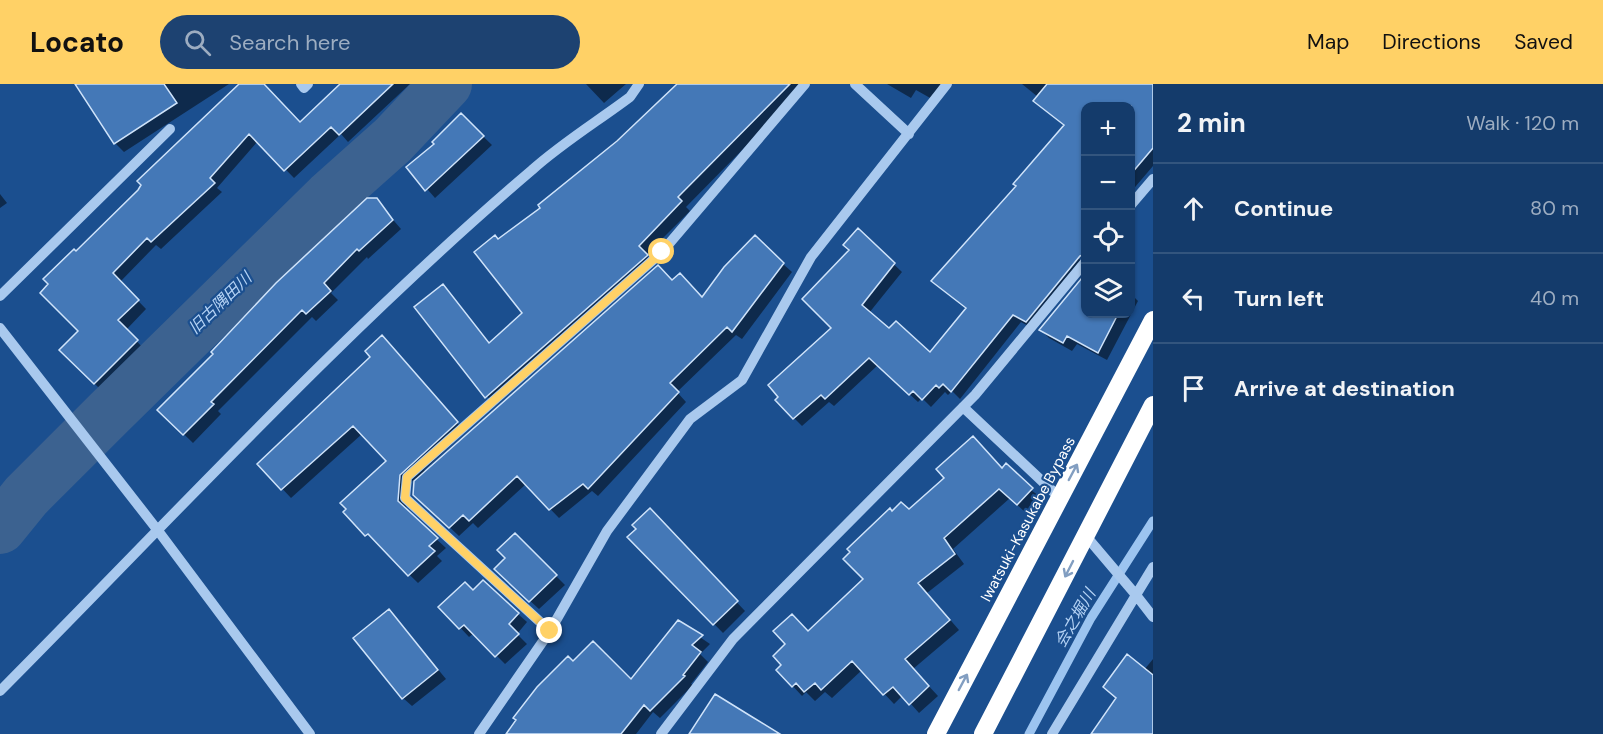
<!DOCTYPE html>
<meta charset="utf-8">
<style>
:root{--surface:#143b6b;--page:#1d4271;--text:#f1f3f6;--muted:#9dadc1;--line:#33557e;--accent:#ffd166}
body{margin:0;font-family:"DM Sans","Noto Sans JP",sans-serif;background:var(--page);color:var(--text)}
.controls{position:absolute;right:18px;top:18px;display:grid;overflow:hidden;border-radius:12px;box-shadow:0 2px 4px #0004}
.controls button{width:54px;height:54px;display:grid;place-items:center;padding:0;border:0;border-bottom:2px solid var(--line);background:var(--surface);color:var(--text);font:30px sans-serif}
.stop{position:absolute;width:18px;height:18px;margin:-14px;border:4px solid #ffd166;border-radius:50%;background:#fff}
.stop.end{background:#ffd166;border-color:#fff;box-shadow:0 2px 6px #0008}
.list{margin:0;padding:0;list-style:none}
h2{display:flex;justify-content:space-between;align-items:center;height:78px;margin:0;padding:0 24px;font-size:26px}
h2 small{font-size:20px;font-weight:400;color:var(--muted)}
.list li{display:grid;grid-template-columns:39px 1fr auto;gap:18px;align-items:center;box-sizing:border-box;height:90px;padding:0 24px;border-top:2px solid var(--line)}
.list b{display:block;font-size:22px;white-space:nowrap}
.list em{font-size:20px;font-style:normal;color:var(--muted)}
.icon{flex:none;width:33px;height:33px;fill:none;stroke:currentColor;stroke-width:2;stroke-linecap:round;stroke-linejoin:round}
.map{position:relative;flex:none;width:1153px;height:650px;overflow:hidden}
header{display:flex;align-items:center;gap:36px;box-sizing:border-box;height:84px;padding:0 30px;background:var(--accent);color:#111}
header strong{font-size:28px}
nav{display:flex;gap:33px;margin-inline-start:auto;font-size:21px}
.search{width:420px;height:54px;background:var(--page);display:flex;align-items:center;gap:15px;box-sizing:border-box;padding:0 21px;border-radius:33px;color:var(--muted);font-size:22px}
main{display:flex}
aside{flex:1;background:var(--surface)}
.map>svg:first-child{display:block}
.shadow{fill:#0007}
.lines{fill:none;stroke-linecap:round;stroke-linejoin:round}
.stream{stroke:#9cc4f0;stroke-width:9}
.river{stroke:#3c6290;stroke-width:52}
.building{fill:#4478b7;stroke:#cfe3fa;stroke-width:1.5}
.minor{stroke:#a9c9ee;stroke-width:10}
.highway{stroke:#fff;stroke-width:18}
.oneway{stroke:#829ec1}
.route{stroke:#ffd166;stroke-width:8}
.labels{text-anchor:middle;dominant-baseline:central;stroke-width:4.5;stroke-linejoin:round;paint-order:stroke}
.street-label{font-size:15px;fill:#fff;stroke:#1b4f8f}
.water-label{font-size:16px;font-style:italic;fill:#b5d3f5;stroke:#1b4f8f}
</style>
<header>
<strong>Locato</strong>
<div class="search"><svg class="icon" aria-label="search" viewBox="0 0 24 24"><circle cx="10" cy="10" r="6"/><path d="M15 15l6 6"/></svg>Search here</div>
<nav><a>Map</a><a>Directions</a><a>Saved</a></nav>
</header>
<main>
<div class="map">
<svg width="1153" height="650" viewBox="0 0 1153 650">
<rect width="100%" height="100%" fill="#1b4f8f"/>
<!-- shadow -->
<path class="shadow" d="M77 0H229L124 68 115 59Z
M241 0H262L300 40 342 0H410L348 58 341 50 294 94 258 57 217 104 222 108 161 165 156 161 120 198 146 225 126 246 145 266 103 308 61 266 80 247 76 169Z
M586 0H626L604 19Z
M679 0H807L686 123 690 127 646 171 655 180 495 322 416 223 443 202 490 260 524 229 499 157 542 124Z
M887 0H941L932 15 916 6 911 14Z
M1022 0H1153V82L1130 109V22H1086L1077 173 1086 181 1034 245 1021 238 960 315 952 307 948 311 945 308 931 323 922 314 918 318 878 281 834 322 829 318 802 342 794 334 833 244 851 166 859 147 902 188 869 229 889 246 930 270 967 225 941 204 1065 42 1043 25 1035 17 1038 13Z
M461 31 492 61 435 114 408 83 437 60Z
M0 110 7 119 0 124Z
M368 116H376L401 145 368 175 367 173 331 209 338 216 316 237 312 233 218 327 221 330 193 359 159 326 317 161Z
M783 180 792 188 742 255 736 251 677 308 686 318 598 412 592 407 559 434 526 400 478 444 473 439 459 452 414 410 416 394 408 401 406 427 446 464 437 472 442 477 418 499 345 428 388 377 362 350 291 414 259 380 390 262 465 348 424 386 426 388 673 198 703 215Z
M1130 209 1138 217 1107 276 1077 260 1072 267 1049 254 1041 246 1086 230H1130Z
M1002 385 1042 414 1027 430 1010 414 953 465 964 480 927 509 959 546 913 585 938 612 919 629 903 611 894 620 862 586 832 614 825 608 815 617 806 608 802 612 778 586 809 549 866 495 892 429 909 427Z
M650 426 745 527 723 549 629 453Z
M515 451 565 501 539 525 505 494Z
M473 508 518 530 527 538 517 550 527 560 505 580 474 549 469 553 441 523Z
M397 536 446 595 412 622 403 614Z
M678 538 710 560 700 570 708 578 691 600 693 601 660 634 653 628 636 650H508L573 579 631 597Z
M1153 575V650H1094L1144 586Z"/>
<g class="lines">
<!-- stream -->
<path class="stream" d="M1029 650 1091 534 1153 437"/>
<!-- river -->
<path class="river" d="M0 444 26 412 109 329 329 113 393 56 446 0"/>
</g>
<!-- building -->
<path class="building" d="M75 0H164L177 19 114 60Z
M239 0H264L300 38 340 0H393L339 51 331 43 284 87 249 50 210 94 215 99 151 158 147 154 113 189 139 216 118 236 138 256 94 300 59 266 78 247 40 209 48 200 43 195 74 165 76 167 138 106 141 101 137 97Z
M677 0H790L678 113 682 117 639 162 648 171 485 314 414 223 443 200 489 259 522 229 474 168 495 151 498 155 540 124 538 121 617 57Z
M1047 0H1153V64L1131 90V22H1086V170L1080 172 1026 238 1013 231 951 308 943 300 939 304 936 301 922 316 913 307 909 311 869 274 825 315 821 311 793 335 775 316 778 313 768 301 831 244 802 215 849 166 843 161 858 144 895 179 862 221 889 244 896 237 930 268 966 224 931 197 1016 102 1013 100 1064 41 1033 17Z
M461 29 484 52 425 107 406 83 434 60 432 58Z
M367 114H377L393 136 359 167 357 165 324 199 331 207 306 230 302 226 211 318 214 320 183 351 157 326 213 270 211 268 276 199Z
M755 151 784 179 732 248 727 243 670 299 679 308 588 405 583 400 549 426 517 392 469 437 463 431 449 444 413 411 414 397 658 181 672 196 680 189 702 213 724 183Z
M1086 189V230H1118L1098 269 1067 252 1063 259 1039 246Z
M382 251 458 338 400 391 398 417 438 454 429 462 435 467 408 492 368 450 365 452 343 428 346 425 340 419 386 377 353 342 281 406 257 380 370 273 365 267Z
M973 352 1002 384 1006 379 1033 404 1017 421 999 405 944 454 955 470 918 499 950 536 905 575 929 602 909 621 893 603 883 611 852 577 821 606 815 599 804 608 796 599 792 603 776 586 781 581 773 572 785 560 773 547 792 530 808 547 863 495 843 475 850 468 847 465 890 424 892 427 901 418 909 425 944 394 936 385Z
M650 424 738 517 713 541 627 453 636 445 632 441Z
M515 449 557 491 529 518 494 485 505 474 497 466Z
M483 496 519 529 509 540 519 550 495 573 464 541 459 545 438 523 465 498 473 506Z
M389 525 438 586 402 615 353 554Z
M678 536 703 551 692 561 701 568 683 591 685 592 650 627 644 621 621 650H506L516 636 513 634 537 603 568 572 573 577 593 557 631 595Z
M1127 570 1153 591V650H1091L1116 614 1103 603Z
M715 610 749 631 780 650H689Z"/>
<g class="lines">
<!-- minor -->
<path class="minor" d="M301 0 304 4 308 0
M855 0 909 50
M1130 122 1153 95
M0 212 170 45
M0 244 159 448 310 650
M963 323 1060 414
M1153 483 1136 511 1153 533
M550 547 405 414 407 393 662 168 805 0
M0 607C175 431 343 247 532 86 562 59 598 37 630 13L639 0
M479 650 550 547 607 447 690 335 742 296 811 173 947 0
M661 650 733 555 975 311 1086 177
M1052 650 1136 511 1086 452"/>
<!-- highway -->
<path class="highway" d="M936 650 1153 236
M983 650 1153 321"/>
</g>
<!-- one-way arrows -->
<defs><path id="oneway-shaft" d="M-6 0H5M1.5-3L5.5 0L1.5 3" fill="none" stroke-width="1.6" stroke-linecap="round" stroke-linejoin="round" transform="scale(1.5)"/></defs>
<g class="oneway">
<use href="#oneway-shaft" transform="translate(1073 388) rotate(-62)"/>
<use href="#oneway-shaft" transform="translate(1069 485) rotate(117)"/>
<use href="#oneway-shaft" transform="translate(963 598) rotate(-62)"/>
</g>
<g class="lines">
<!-- route -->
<path class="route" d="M550 547 405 414 407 393 662 168"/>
</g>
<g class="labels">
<!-- street labels -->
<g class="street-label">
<text transform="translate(1028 435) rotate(-62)">Iwatsuki-Kasukabe Bypass</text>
</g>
<!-- water labels -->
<g class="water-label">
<text transform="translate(220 219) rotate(-44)">旧古隅田川</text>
<text transform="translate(1075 534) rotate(-60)">会之堀川</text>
</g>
</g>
</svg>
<div class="controls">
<button>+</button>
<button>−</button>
<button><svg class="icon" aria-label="locate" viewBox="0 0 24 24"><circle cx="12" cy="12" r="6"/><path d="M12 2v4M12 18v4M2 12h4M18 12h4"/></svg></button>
<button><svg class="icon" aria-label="layers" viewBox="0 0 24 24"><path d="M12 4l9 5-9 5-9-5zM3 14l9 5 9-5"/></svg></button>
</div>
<div class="stop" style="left:662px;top:168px"></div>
<div class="stop end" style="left:550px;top:547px"></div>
</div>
<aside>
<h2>2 min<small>Walk · 120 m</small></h2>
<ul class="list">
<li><svg class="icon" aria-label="ahead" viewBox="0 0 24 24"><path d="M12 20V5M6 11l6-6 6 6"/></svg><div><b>Continue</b></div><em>80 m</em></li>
<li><svg class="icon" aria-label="left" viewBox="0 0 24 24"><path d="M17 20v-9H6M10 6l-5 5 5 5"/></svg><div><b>Turn left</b></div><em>40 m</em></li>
<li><svg class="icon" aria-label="arrive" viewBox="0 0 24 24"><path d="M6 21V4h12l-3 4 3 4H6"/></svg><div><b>Arrive at destination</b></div></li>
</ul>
</aside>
</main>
